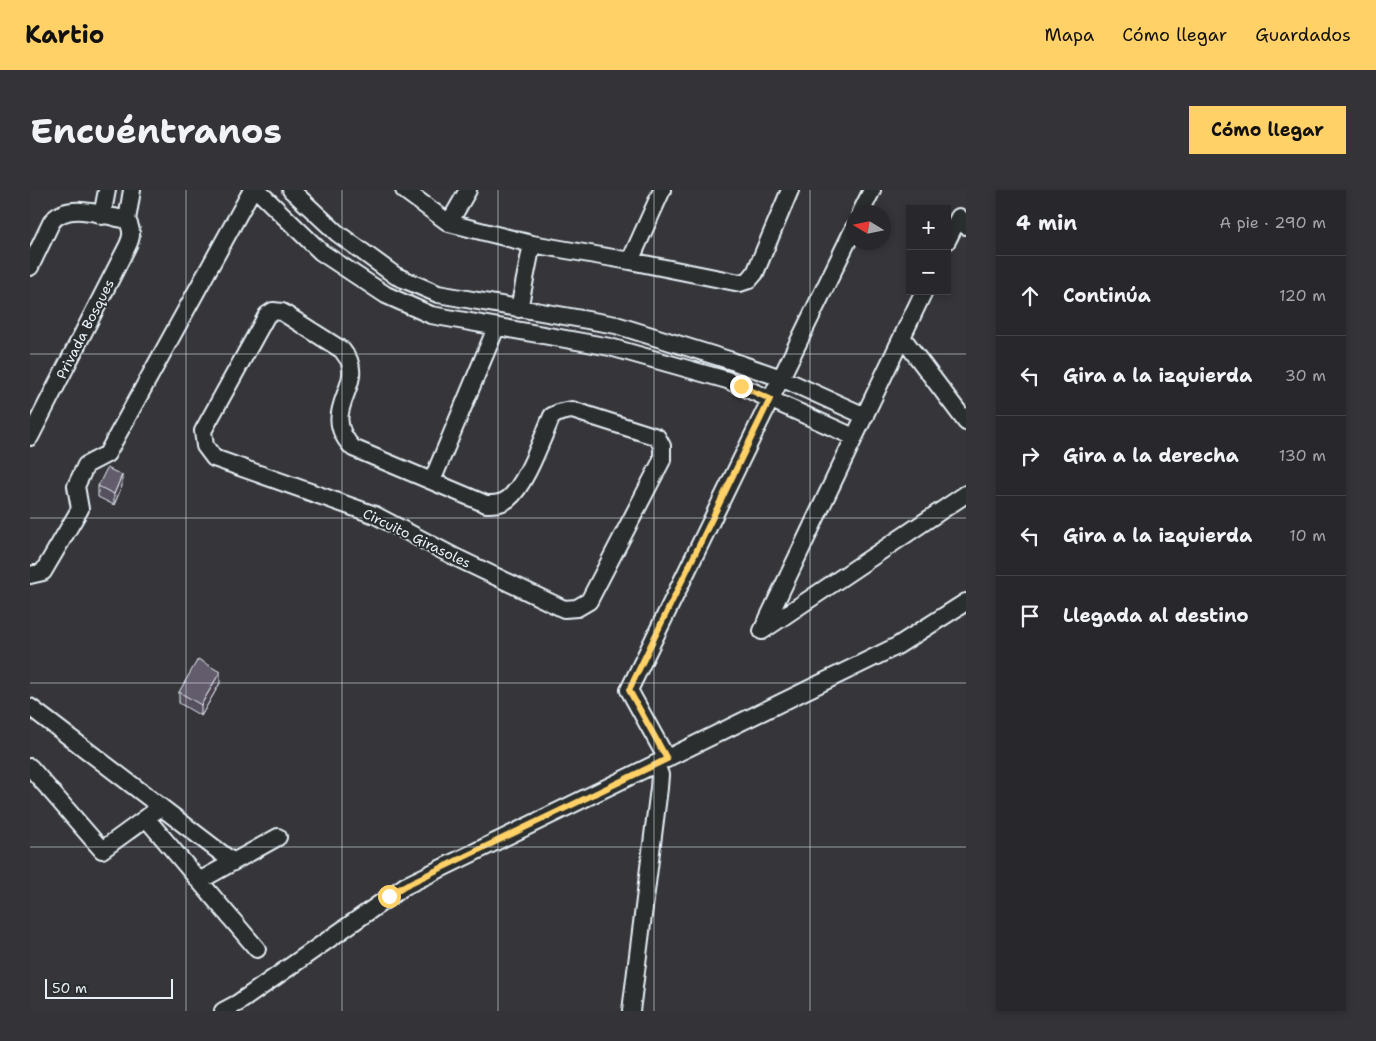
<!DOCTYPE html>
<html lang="es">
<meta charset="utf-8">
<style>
:root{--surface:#28282c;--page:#343438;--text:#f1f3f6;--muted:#a5a6a9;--line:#444448;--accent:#ffd166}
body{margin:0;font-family:"Shantell Sans",sans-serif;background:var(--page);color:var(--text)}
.controls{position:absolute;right:15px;top:15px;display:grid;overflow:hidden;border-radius:0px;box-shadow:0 2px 8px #0003}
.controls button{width:45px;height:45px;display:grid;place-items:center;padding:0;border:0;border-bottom:1px solid var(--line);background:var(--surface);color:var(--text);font:25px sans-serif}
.compass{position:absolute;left:816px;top:15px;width:45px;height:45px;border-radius:50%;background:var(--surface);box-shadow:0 2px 8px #0003;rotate:280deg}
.scale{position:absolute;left:15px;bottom:12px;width:128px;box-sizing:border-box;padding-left:5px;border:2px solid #e8f1f8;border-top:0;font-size:14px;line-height:18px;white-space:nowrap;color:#e8f1f8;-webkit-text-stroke:4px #2a2d2e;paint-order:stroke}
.stop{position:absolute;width:15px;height:15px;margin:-11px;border:4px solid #ffd166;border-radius:50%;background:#fff}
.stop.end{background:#ffd166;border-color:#fff;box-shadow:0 1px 5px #0008}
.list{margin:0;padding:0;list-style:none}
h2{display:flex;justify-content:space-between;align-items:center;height:65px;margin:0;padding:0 20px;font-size:21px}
h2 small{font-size:16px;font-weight:400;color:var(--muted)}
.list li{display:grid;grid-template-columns:32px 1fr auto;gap:15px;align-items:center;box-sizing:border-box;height:80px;padding:0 20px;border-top:1px solid var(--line)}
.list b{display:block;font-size:19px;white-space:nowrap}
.list em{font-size:16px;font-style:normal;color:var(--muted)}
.icon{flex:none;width:28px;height:28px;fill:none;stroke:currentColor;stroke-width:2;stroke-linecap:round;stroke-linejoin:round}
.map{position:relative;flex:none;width:936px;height:821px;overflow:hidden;border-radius:0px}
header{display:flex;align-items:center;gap:30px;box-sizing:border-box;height:70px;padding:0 25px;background:var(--accent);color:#111}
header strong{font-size:24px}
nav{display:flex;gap:28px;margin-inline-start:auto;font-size:18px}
.intro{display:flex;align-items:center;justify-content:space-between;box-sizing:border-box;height:120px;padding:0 30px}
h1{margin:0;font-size:35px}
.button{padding:12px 22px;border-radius:0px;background:var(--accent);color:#111;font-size:18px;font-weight:700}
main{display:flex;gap:30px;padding:0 30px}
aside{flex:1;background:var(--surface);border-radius:0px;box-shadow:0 2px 8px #0003}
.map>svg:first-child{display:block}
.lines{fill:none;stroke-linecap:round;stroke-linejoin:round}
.minor-casing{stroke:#e8f1f8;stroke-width:20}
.minor{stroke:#2a2d2e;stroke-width:16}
.wall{fill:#564f5d;stroke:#e8f1f8}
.shaded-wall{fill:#46404c;stroke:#e8f1f8}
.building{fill:#645c6c;stroke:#e8f1f8}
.route{stroke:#ffd166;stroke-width:6}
.grid{fill:none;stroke:#e8f1f8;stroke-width:1;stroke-opacity:0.55}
.labels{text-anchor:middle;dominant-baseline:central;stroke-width:4;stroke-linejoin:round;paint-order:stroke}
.street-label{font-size:14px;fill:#e8f1f8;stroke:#2a2d2e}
</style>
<header>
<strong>Kartio</strong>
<nav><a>Mapa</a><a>Cómo llegar</a><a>Guardados</a></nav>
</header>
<div class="intro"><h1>Encuéntranos</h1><a class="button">Cómo llegar</a></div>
<main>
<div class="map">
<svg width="936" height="821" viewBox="0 0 936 821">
<rect width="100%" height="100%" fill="#36363a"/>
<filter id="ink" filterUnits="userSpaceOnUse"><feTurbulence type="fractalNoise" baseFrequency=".02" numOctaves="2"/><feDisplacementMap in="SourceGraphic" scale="10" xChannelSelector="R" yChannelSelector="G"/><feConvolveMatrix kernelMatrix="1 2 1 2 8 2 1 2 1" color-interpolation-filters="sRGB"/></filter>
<g filter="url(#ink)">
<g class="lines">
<!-- minor casing -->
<g class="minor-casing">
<path id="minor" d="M227 0 291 62 356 105 401 125 580 157 697 190 824 247
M261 0 307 43 366 86 408 104 586 135 702 171 751 188 835 226
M374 0 419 33 502 54 600 71 710 93 719 90 725 83 760 0
M831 22 842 0
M72 26 77 0
M97 30 102 0
M419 33 438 0
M917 51 929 27 936 36
M600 71 632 0
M0 77 21 33C36 10 75 26 97 30 103 41 102 47 97 57L0 247
M489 119 502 54
M243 121 252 122 312 160C314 163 317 167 319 170 331 200 289 222 323 258L456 314C464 314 471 314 478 309 496 295 512 248 522 226L531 222 542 220 627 247 632 256V270L559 411 547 418 534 419 427 368 345 325 184 268 175 256 173 241 237 125Z
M872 147 936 232
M402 291 466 138
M0 385 13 382 50 319 46 296 56 275 77 264 222 0
M732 441 894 101
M732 441 936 304
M0 517 203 672
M637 569 599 500 824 38
M0 577 72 660 131 617
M116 628 227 759
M169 691 248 647
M193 821 208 813 375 696 867 456 936 412
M601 821 629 598 630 585 626 574"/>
</g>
<!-- minor -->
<use href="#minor" class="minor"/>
</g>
<!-- wall -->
<path class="wall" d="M68 296H92L84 315 68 307Z
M190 493 171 526 149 513V502Z"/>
<!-- shaded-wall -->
<path class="shaded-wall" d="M92 285V296L84 315V304Z
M190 482V493L171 526V515Z"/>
<!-- building -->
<path class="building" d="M77 278 92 285 84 304 68 296Z
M168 469 190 482 171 515 149 502Z"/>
</g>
<g class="lines" filter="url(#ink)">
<!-- route -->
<path class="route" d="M359 706 374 696 637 569 599 500 740 209 711 196"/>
</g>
<!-- grid -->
<path class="grid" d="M156 0V821M312 0V821M468 0V821M624 0V821M780 0V821M0 164H936M0 328H936M0 493H936M0 657H936"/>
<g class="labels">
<!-- street labels -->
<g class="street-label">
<text transform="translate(55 139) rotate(-63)">Privada Bosques</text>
<text transform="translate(387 348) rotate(26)">Circuito Girasoles</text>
</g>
</g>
</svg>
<div class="controls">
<button>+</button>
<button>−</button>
</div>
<svg class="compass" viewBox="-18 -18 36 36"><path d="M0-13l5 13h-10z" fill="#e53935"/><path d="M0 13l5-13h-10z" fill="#a5a6a9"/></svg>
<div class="scale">50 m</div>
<div class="stop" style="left:359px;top:706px"></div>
<div class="stop end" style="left:711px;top:196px"></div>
</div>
<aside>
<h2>4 min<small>A pie · 290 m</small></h2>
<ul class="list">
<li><svg class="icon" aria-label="ahead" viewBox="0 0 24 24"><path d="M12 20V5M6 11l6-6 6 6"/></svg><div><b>Continúa</b></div><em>120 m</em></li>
<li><svg class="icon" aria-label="left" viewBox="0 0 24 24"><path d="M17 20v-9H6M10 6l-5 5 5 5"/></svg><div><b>Gira a la izquierda</b></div><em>30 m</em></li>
<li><svg class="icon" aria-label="right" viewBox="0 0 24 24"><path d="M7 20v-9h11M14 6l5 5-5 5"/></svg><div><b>Gira a la derecha</b></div><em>130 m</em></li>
<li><svg class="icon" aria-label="left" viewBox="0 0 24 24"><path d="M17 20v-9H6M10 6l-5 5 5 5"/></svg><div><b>Gira a la izquierda</b></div><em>10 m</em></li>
<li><svg class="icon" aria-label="arrive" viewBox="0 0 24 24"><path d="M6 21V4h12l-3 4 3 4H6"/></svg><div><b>Llegada al destino</b></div></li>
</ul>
</aside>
</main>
